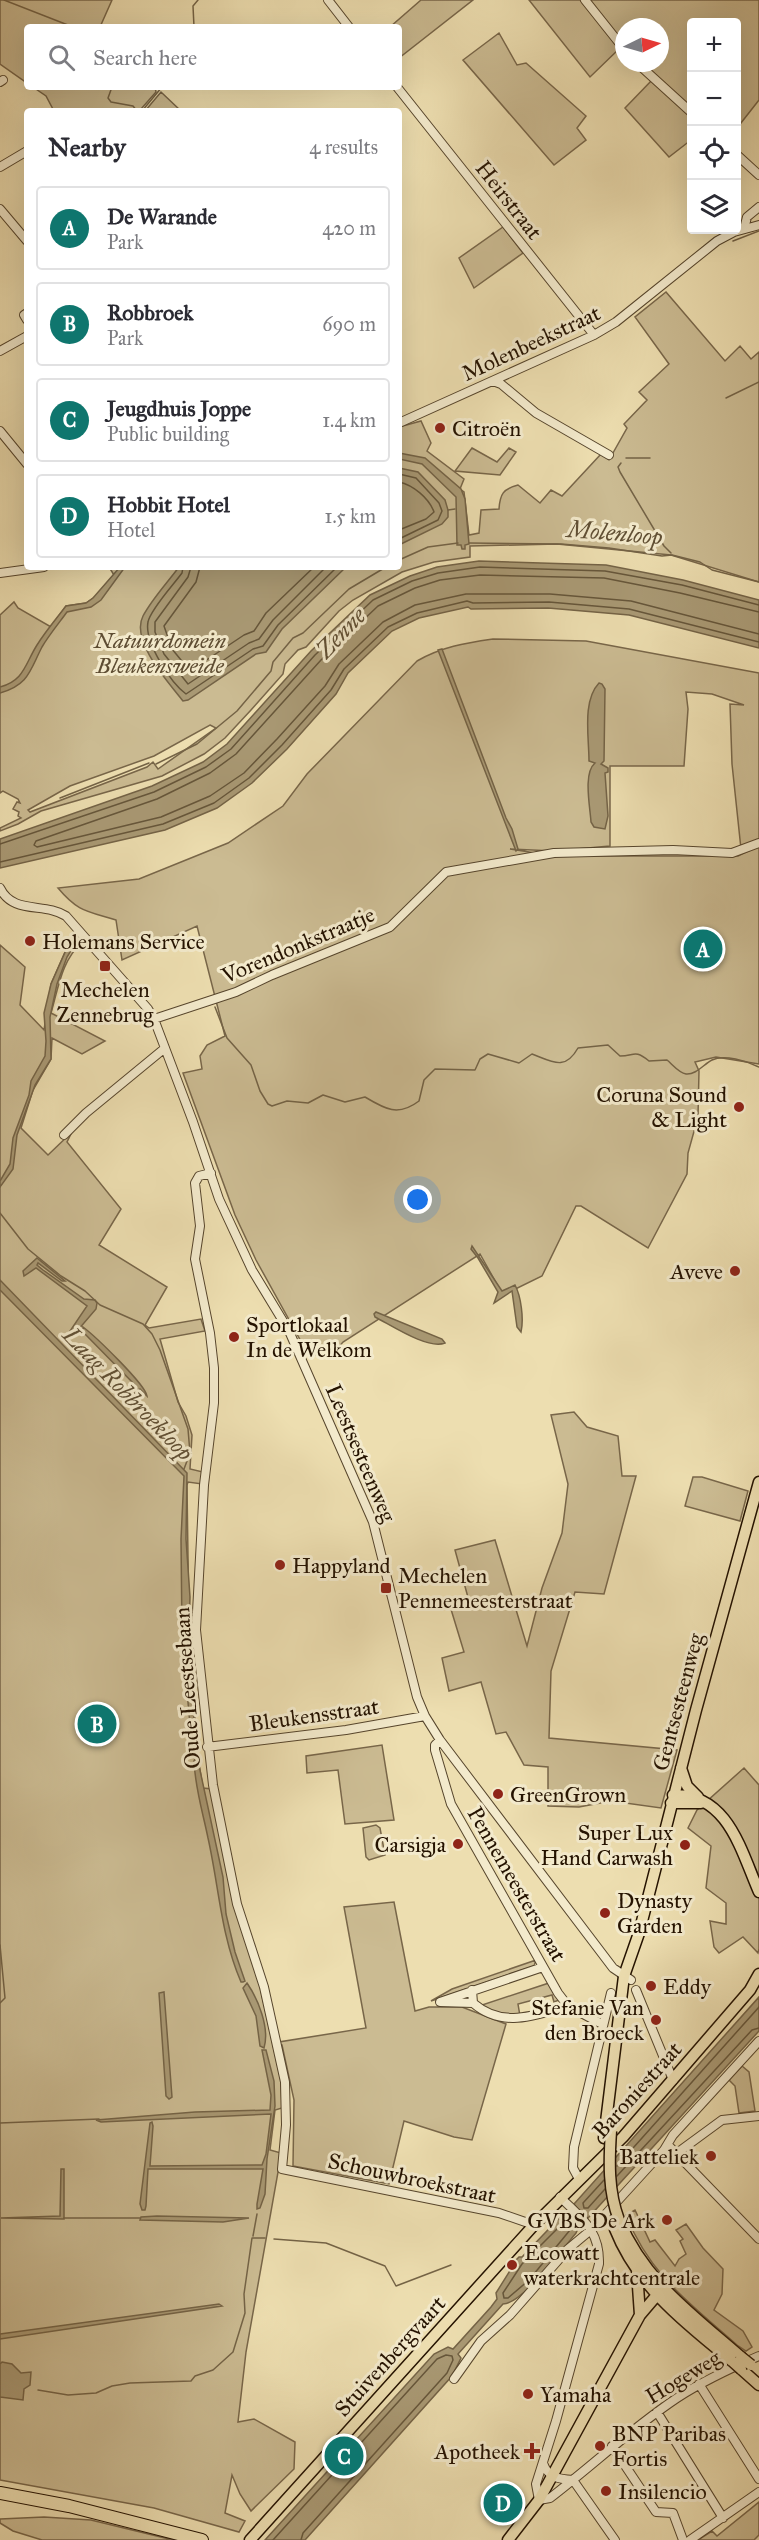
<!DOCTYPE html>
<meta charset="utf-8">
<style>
:root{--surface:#fff;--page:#f7f7f7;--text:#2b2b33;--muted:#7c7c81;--line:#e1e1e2;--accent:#0f766e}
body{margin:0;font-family:"IM FELL Great Primer",serif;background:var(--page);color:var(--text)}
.controls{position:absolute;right:18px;top:18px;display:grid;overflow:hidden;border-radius:6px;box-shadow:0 6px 24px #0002}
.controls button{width:54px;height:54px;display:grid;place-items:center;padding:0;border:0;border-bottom:2px solid var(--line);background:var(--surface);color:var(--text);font:30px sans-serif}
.compass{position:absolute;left:615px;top:18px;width:54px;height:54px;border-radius:50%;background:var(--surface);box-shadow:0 6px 24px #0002;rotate:85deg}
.you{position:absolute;left:418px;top:1200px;width:21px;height:21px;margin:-15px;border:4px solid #fff;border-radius:50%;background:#1a73e8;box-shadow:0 0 0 9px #1a73e833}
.badge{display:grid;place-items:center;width:39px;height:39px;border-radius:50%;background:var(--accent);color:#fff;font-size:20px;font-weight:700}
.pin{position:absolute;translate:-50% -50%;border:3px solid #fff;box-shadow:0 2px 6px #0006}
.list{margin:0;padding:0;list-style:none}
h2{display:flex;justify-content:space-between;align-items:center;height:78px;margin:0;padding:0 24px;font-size:26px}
h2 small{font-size:20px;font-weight:400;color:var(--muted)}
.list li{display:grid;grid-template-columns:39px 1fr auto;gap:18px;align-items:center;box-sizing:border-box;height:84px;margin:0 12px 12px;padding:0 12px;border:2px solid var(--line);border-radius:6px}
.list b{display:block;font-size:22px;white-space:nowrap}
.list p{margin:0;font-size:20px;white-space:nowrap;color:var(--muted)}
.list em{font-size:20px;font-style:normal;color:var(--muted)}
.icon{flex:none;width:33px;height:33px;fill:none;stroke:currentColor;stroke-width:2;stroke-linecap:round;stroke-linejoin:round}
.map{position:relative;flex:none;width:759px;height:2540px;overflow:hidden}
.search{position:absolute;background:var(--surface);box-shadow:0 6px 24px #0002;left:24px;top:24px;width:378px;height:66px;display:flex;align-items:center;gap:15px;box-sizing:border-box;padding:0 21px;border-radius:6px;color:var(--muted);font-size:22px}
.panel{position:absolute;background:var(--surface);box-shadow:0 6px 24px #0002;left:24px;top:108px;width:378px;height:462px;border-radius:6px}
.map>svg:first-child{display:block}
.green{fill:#cbbb92;stroke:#786649;stroke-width:1.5;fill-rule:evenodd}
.water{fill:#a99974;stroke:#746346;stroke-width:1.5}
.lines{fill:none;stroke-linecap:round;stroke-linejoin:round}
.shore{stroke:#66563a;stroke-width:1.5}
.stream{stroke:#746346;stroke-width:1.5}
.minor-casing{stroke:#56452c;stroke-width:10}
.major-casing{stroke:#241200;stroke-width:13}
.highway-casing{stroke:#241200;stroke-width:14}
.minor{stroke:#f3eacc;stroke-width:8}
.major{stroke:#eddeb0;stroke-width:10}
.highway{stroke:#eddeb0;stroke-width:12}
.major-bridge-casing{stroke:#241200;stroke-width:13;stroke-linecap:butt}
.major-bridge{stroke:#eddeb0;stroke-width:10}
.poi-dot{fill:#8f2418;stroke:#f3eacc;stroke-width:2}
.labels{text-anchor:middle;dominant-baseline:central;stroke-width:6;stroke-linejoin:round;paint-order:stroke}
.street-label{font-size:22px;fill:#241200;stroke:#f3eacc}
.poi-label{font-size:22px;fill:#241200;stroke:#f3eacc;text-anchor:start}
.park-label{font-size:22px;font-style:italic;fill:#5e4d33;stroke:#f3eacc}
.water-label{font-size:24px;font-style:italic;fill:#604f34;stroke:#f3eacc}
</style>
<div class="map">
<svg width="759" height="2540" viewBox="0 0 759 2540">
<rect width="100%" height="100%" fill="#eddeb0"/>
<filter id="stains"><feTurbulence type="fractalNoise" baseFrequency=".00333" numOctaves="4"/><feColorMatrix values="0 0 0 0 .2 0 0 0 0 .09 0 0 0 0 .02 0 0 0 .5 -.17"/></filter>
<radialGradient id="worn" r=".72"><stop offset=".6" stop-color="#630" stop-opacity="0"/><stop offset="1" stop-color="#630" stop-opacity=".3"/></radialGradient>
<!-- green -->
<path class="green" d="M0 0H112L100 27H27V83L0 64Z
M421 0H473L399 58V27H390Z
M529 0H580L620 48 590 77Z
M588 0H759V100L737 128 736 22H692L691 110 641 63H660V27H624V45Z
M499 33 517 65 526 63 586 116 577 128 586 140 554 165 463 60Z
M652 80 691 116V140L669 157 625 108Z
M33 87H155L156 92 141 109 145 111 161 92 181 111H54L46 96Z
M503 227 523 253 474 288 459 258Z
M666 292 725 361 740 346 751 359 759 352V582L671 555 557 544 470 546V557L434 562 402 572 353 600 339 611 306 647 298 650 285 664 283 674 251 710 225 738 204 754 162 776 41 811 18 824 0 831V828L21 818 18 816 19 812 13 809 17 802 20 803 18 799 3 791 0 793V615L14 602 18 608 51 627 66 606 86 603 96 596 114 575 109 567H399V427L421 421 431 443 427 451 464 479 460 489 464 492 469 535 479 533 481 510 499 509C500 494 503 489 518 485L540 503 551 490 562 496 601 454 609 460 627 428 624 424 647 400 639 392 669 364 635 317ZM210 725 216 728 158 769 153 762 147 767 30 812 28 810 70 786 154 756Z
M472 448 497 462 509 448 516 452 500 475 455 471Z
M493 639 586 641 759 673V841L741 849 732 764 730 704 744 705 712 694 686 692 688 709 684 766H610V846L554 851 510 849 555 856H738L759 846V1064L716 1057 695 1062 699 1071 698 1117 688 1153 687 1174 648 1248 581 1206H576L542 1276 503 1295 480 1254 343 1342 331 1356 308 1354 256 1260 235 1215 183 1073 202 1069 200 1056 207 1045 225 1036 197 926 122 960 116 920C87 911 78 912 58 888L139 879 228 843 283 806 307 774 417 661C441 647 465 643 493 639Z
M74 932 82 942C61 962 59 986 51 1013L105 1041 82 1054 52 1038 51 1059 33 1090 21 1128 48 1155 72 1132 67 1142 121 1209 99 1245 167 1287 145 1325 149 1328 201 1319 205 1331 160 1339 178 1402 186 1416 192 1435 190 1469 203 1472 202 1484 188 1482 187 1485 189 1631 195 1702V1730L191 1736 198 1758 203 1788 212 1789 257 1973 281 2081 282 2105V2108L275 2110 270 2150 281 2153 280 2161 246 2352 238 2422 254 2419 295 2442 294 2469 251 2511 240 2494 232 2475 225 2513 245 2521 239 2532 154 2508 0 2480V945L25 967 20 1005 44 1030 51 984Z
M574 1412 587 1427 618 1436 622 1476H636L604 1594 575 1592 551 1671 549 1738 677 1750 661 1808 611 1801 579 1807 548 1806V1767L524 1765 506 1732 496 1734 481 1682 449 1691 442 1658 464 1652 450 1606 469 1601 455 1550 495 1540 527 1646 542 1588 562 1533 568 1484 551 1415Z
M693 1477H702L748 1491 740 1521 685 1506Z
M382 1745 394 1820 345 1824 338 1770 307 1773 306 1756Z
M744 1768 759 1785V1949L758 1953 743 1937 719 1953 714 1947 710 1921 726 1924V1903L706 1888 711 1846 688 1828 697 1810Z
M376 1825 380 1828 385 1855 369 1860 366 1857 363 1828Z
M394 1902 415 2011 429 2007H462L506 2024 472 2140 454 2137 404 2121 389 2184 293 2166 294 2100 282 2045H279V2042L366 2028 344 1907Z
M536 1960 534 1966 431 2001 452 1989Z
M549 1983 559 2000 554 2002 552 1995 518 2004 520 2016H506L479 2006Z
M742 2066 749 2072 755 2111 739 2113 735 2086 729 2080Z
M635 2210 650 2242 655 2240 675 2266 679 2259 686 2254 680 2241 683 2239 676 2230 686 2224 703 2248 723 2269 722 2294 714 2310 743 2331 752 2347 746 2351 737 2345C691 2304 650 2276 626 2215Z
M759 2502V2535L754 2540H698L712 2531 717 2536Z
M44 2517 91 2520 173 2540H42L13 2531 0 2523V2519Z"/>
<!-- water -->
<path class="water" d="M399 453 425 458 461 489 465 499 469 544 465 545V549H462L461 545H457L456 497 422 464 399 459Z
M399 468 418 472 445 500 448 510V517L442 524 399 545Z
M479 561 606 565 683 580 759 600V648L629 615 548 608 471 609 468 607 419 618 392 631 348 673 336 694 287 749 252 783 217 808 165 830 0 868V839L152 786 203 762 227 744 311 651 370 595 410 576 437 567Z
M120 567H125L101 600 91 607 67 612C59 623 49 635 42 647 30 670 29 685 0 693V687C24 681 25 664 37 645 45 632 56 619 66 606L86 603 93 598Z
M179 567H346L282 629 266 652 256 654 188 700 183 701C169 683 130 641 143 616 152 599 167 583 179 567Z
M442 649 506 818 512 829 518 849 516 851 438 650Z
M599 683 602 684 605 689 604 761 601 764 608 768V772L605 773 608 816 605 829 594 827 591 822C590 806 583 773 595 763L589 761C589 737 582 701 599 683Z
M74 932 78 939 67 957 57 984 50 1017 51 1059 35 1085 17 1135 13 1169 0 1187V1181L10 1164 13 1138 29 1095 31 1081 45 1056 46 1041 44 1013 51 984Z
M472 1246 502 1291 515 1285C521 1296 524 1319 521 1332L517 1327 512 1291 494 1303 498 1292 478 1258 471 1249Z
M37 1258 65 1281H62L38 1263 37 1265 43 1270 84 1299 95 1300 97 1303 96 1309 72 1337 68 1334 87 1306 36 1268 24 1276 23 1271Z
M0 1280 187 1473 186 1539 190 1597 189 1633 195 1702 193 1725H190L182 1634 181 1539 184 1476 0 1290Z
M376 1312 442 1339 445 1343C428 1350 391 1325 375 1317L374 1314Z
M83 1327C95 1336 145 1384 147 1396L140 1389 123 1403 124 1396 135 1385 83 1332Z
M194 1761H198L223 1877 226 1914 235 1952 245 1981 243 1982H241C221 1936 219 1887 208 1838 203 1813 195 1788 194 1761Z
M247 1983C258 1999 270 2028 264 2048L260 2046 256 2016 243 1988Z
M164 1992 172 2097 169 2099 166 2096 159 1993Z
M759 1997V2031L588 2218 582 2215 578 2220 580 2224 576 2233C562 2250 522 2304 503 2304L458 2354 461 2358 452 2376 305 2540H265L434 2354 448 2347 453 2349 491 2307 497 2299 496 2293 511 2269 516 2266 513 2263 519 2257H522L565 2212 570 2216 577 2208 574 2204Z
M262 2050H266L274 2081 275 2106 267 2159 265 2194 260 2208 257 2209V2204L263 2169H148L146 2206 145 2210H142L140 2204 150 2123 152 2122 153 2126 150 2166 262 2165 266 2154 271 2114 101 2122 96 2120 195 2112 270 2110 271 2095Z
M61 2169H64V2219L1 2218 60 2216Z
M157 2216 249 2218 223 2222 140 2220 141 2217Z
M219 2304 222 2306 0 2339V2334Z
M2 2362 12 2364 21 2373 31 2372 30 2385 24 2389 23 2400 0 2397V2364Z"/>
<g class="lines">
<!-- shore -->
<path class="shore" d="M399 474 416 478 439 503 442 511 438 520 399 539
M399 482C413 485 429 498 434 512L426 519 399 530
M183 567 182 573C174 584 150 610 148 622 144 642 171 683 186 694L253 649 263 646 278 625 337 567
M191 567 188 577 155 622V632L164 654 188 684 249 643 259 639 273 620 326 567
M200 567 196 582 164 626 172 649 190 671 244 635 254 631 266 613 314 567
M759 612 680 593 604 578 480 575 440 580 415 588 378 606 321 660 236 754 210 773 157 799 36 841 34 845 37 847 161 817 210 796 244 773 277 739 325 686 339 664 383 622 415 605 466 594H550L631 601 759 634
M0 844 154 792 206 767 231 749 315 655 373 600 412 581 438 573 480 567 605 571 682 585 759 605
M0 862 163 824 214 803 249 778 282 745 331 690 344 669 388 627 417 613 467 601 473 603 549 602 629 609 759 642
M617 2166 759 2007
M617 2176 752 2030 759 2028
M604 2180 583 2203 584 2208H588L605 2189
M564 2222 572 2223 570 2230 529 2280 508 2298H504L503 2293 522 2264Z
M273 2540 437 2359 446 2355 452 2356 453 2360 447 2373 303 2533 301 2540"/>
<!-- stream -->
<path class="stream" d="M4 0 73 27
M194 27 193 6 198 0
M112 87 108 98 111 102 133 106 137 111
M142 111 162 87
M758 203H759
M733 241 759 231
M726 398 759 382
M626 458H650
M621 463 618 467 620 472 664 546 671 553
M448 510 455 509
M469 543 561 544 609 548 662 556 672 555 700 562 712 570 759 582
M399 560 428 547 458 543
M156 764 197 744 237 711 271 671 273 662 293 638 303 633 349 589 386 567
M60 798 149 763
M215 1007 227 1038 251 1065 260 1091 268 1104 272 1106 287 1101 308 1103 323 1095 345 1102 365 1097C385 1109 398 1117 419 1101L424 1080 435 1069 475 1070 480 1059 488 1054 519 1063 532 1054C553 1062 565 1071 578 1048L608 1045 620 1056C635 1056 634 1049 649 1061L667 1060C672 1064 679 1073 686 1074 696 1075 704 1064 712 1060 724 1054 747 1061 759 1067
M0 1213 28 1249 61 1276 85 1291 100 1305 143 1324 152 1334 160 1350 188 1429 190 1453 184 1469
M192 1740 195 1763
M0 1945 5 1998 0 2003
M0 2123 99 2119
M64 2218H140
M253 2236 257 2214
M274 2239 326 2243 385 2266 396 2286 451 2265
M38 2390 68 2395 96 2393 112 2386 130 2383 191 2381 195 2376 213 2370 233 2352 245 2313 244 2294 252 2238H265"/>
<!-- minor casing -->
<g class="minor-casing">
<path id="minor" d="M328 0 349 27
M585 0 624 49
M637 63 692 113
M0 82 3 80
M397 87 594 335
M736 154 759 175
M0 167 27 151
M0 209 27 241
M744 229 747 217 759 207
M27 313 24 315 27 320
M0 351 27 336
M493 381 501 384 536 413 609 455
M399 423 594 335 616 322 717 241 734 232 759 225
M0 431 27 464
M0 573 44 567
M0 888C13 915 45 902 66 916L148 1009 154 1019 193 1122 219 1199 252 1270 289 1331 373 1522 417 1697 425 1716 440 1740 613 1968 631 1980
M154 1019 236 992 272 975 390 927 446 872 554 853 673 850 732 853 759 843
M64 1135 86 1113 165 1048
M211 1173 199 1176 195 1183 200 1226 195 1259 210 1333 214 1368V1403L204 1485 196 1630 213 1785 237 1904 264 1987 285 2082 286 2125 282 2169 499 2213 534 2225
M440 1740 435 1745V1750L451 1804 558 1993 568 2006 602 2024
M207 1747 346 1730 425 1716
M472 1990 473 2003 440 2002 543 1967
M636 1990 673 2080
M473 2003C503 2029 535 2015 568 2006
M668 2145 759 2239
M677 2153 722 2120 759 2116
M579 2179 573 2168 574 2147 611 1993
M560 2197C582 2219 600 2230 599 2264L556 2421 536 2484 539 2500 550 2498C593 2465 632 2428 677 2398 703 2381 731 2368 759 2356
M454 2379 481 2341 510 2315 568 2249 592 2229 664 2150 673 2135 759 2041
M699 2384 759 2479
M657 2412 723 2518
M612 2446 656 2512 673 2513 683 2540
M543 2463C548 2478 559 2479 573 2480
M573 2480 615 2540
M690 2540 759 2492"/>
</g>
<!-- major casing -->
<g class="major-casing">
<path id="major" d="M681 1768 687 1786 698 1797
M673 1795C728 1793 741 1851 759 1892
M671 1803H701
M604 2138 624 1976 639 1933 696 1710 759 1482
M619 2220C644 2281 693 2315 741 2357
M615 2229C638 2287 685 2323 732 2361
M637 2272 640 2315
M741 2369 759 2385
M250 2540 534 2225 623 2137 750 1990 759 1974
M508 2540 539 2500 640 2315 663 2288"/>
</g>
<!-- highway casing -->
<g class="highway-casing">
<path id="highway" d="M0 2493 69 2506 202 2540"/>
</g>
<!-- minor -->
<use href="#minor" class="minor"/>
<!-- major -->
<use href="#major" class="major"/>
<!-- highway -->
<use href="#highway" class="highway"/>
<!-- major-bridge casing -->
<g class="major-bridge-casing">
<path id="major-bridge" d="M611 2131C609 2161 608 2191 619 2220
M741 2357 751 2365
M732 2361 741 2369"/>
</g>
<!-- major-bridge -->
<use href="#major-bridge" class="major-bridge"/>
</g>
<!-- markers -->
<g class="poi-dot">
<circle cx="440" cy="428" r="6"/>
<circle cx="30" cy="941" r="6"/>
<rect x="99" y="960" width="12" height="12" rx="3"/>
<circle cx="739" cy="1107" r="6"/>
<circle cx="735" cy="1271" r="6"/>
<circle cx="234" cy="1337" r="6"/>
<circle cx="280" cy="1565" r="6"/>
<rect x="380" y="1582" width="12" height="12" rx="3"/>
<circle cx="498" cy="1794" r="6"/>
<circle cx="458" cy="1844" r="6"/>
<circle cx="685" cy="1845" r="6"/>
<circle cx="605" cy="1913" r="6"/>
<circle cx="651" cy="1986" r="6"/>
<circle cx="656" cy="2020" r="6"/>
<circle cx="711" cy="2156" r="6"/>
<circle cx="667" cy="2220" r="6"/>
<circle cx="512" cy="2265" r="6"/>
<circle cx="528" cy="2394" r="6"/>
<circle cx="600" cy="2446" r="6"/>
<path d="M529 2442h6v6h6v6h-6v6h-6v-6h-6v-6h6z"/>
<circle cx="606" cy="2491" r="6"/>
</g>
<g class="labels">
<!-- street labels -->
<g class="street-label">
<text transform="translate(509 200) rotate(52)">Heirstraat</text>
<text transform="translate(531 343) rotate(-25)">Molenbeekstraat</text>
<text transform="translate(298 945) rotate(-23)">Vorendonkstraatje</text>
<text transform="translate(361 1453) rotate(67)">Leestsesteenweg</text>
<text transform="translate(187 1688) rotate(-94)">Oude Leestsebaan</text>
<text transform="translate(678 1702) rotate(-75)">Gentsesteenweg</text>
<text transform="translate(314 1715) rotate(-8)">Bleukensstraat</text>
<text transform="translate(517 1884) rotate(60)">Pennemeesterstraat</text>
<text transform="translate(637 2090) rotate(-48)">Baroniestraat</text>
<text transform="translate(412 2178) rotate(12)">Schouwbroekstraat</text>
<text transform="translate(390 2356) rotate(-48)">Stuivenbergvaart</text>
<text transform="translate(683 2377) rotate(-31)">Hogeweg</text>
</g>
<!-- poi labels -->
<g class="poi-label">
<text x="452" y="428">Citroën</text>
<text x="42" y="941">Holemans Service</text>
<text x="105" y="989" text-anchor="middle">Mechelen<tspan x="105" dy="25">Zennebrug</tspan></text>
<text x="727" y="1094" text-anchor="end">Coruna Sound<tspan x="727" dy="25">&amp; Light</tspan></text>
<text x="723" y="1271" text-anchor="end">Aveve</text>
<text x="246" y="1324">Sportlokaal<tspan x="246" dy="25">In de Welkom</tspan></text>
<text x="292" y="1565">Happyland</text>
<text x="398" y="1575">Mechelen<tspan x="398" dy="25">Pennemeesterstraat</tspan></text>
<text x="510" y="1794">GreenGrown</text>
<text x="673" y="1832" text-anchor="end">Super Lux<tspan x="673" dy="25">Hand Carwash</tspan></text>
<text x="446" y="1844" text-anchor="end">Carsigja</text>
<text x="617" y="1900">Dynasty<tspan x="617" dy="25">Garden</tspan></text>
<text x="663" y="1986">Eddy</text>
<text x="644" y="2007" text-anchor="end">Stefanie Van<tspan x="644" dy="25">den Broeck</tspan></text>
<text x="699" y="2156" text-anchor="end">Batteliek</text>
<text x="655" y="2220" text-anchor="end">GVBS De Ark</text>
<text x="524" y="2252">Ecowatt<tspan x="524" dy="25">waterkrachtcentrale</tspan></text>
<text x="540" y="2394">Yamaha</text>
<text x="612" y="2433">BNP Paribas<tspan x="612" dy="25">Fortis</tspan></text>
<text x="520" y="2451" text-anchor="end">Apotheek</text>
<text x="618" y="2491">Insilencio</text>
</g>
<!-- park labels -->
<g class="park-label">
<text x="160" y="640">Natuurdomein<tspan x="160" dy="25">Bleukensweide</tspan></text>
</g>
<!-- water labels -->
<g class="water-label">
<text transform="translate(615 533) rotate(5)">Molenloop</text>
<text transform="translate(341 633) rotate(-46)">Zenne</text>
<text transform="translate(128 1394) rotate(46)">Laag Robbroekloop</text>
</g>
</g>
<rect width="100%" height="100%" filter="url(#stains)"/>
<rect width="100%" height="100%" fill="url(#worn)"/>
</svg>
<div class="controls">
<button>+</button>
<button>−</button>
<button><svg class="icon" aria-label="locate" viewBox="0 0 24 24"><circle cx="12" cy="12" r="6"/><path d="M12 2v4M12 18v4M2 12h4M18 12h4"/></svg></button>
<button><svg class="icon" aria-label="layers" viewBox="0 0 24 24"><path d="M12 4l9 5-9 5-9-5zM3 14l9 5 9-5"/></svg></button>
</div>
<svg class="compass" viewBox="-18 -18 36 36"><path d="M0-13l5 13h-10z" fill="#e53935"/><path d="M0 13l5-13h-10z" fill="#7c7c81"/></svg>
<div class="you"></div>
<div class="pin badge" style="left:703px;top:949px">A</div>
<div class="pin badge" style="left:97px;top:1724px">B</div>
<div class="pin badge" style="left:344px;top:2456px">C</div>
<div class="pin badge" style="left:503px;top:2503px">D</div>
<div class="search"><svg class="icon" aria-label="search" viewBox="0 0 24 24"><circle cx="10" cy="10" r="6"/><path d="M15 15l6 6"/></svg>Search here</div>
<section class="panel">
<h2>Nearby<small>4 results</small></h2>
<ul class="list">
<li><span class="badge">A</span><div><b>De Warande</b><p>Park</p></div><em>420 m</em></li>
<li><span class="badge">B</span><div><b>Robbroek</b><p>Park</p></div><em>690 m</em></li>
<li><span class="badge">C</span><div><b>Jeugdhuis Joppe</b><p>Public building</p></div><em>1.4 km</em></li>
<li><span class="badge">D</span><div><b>Hobbit Hotel</b><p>Hotel</p></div><em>1.5 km</em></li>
</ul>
</section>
</div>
